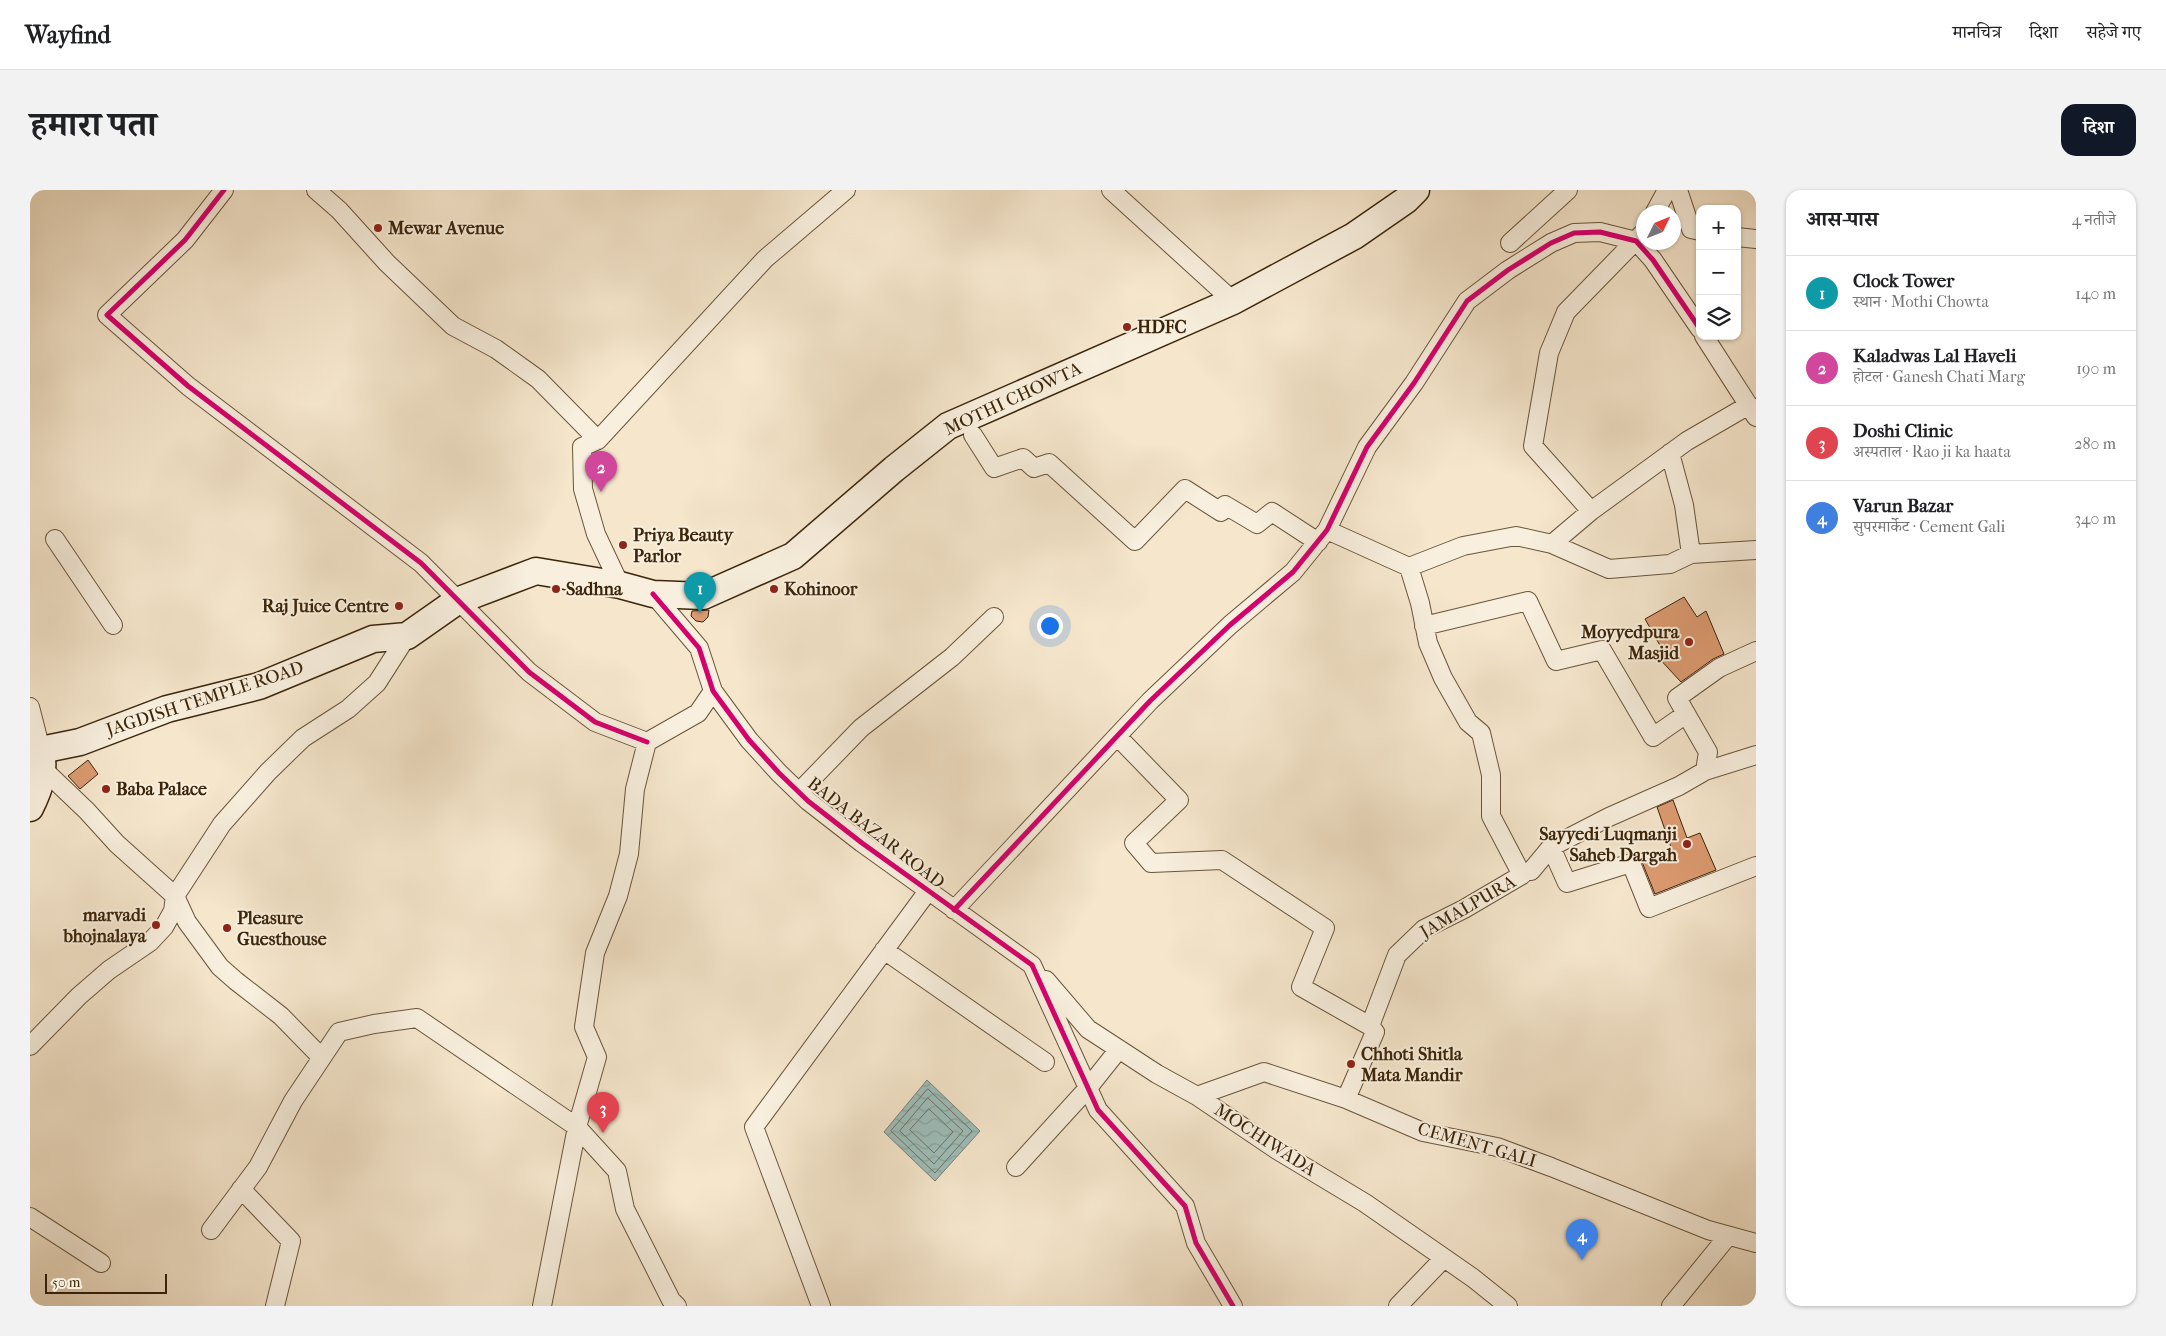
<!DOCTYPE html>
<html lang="hi">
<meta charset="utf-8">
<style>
:root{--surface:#fff;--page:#f2f2f2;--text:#202124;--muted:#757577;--line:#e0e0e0;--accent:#111827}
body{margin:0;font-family:"IM FELL French Canon","Noto Serif Devanagari",serif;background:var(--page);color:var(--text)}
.controls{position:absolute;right:15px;top:15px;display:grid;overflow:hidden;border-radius:10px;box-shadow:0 1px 4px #0004}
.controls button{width:45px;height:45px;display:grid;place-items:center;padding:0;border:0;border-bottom:1px solid var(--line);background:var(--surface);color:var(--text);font:25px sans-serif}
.compass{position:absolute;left:1606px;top:15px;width:45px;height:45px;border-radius:50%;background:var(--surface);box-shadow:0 1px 4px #0004;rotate:47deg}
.scale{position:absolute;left:15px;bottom:12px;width:122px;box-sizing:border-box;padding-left:5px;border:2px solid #3c250a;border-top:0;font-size:14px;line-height:18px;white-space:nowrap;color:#3c250a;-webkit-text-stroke:4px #f8efde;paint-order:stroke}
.you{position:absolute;left:1019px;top:435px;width:18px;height:18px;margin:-12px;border:4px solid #fff;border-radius:50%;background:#1a73e8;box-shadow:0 0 0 8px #1a73e833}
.badge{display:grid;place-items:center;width:32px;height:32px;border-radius:50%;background:var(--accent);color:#fff;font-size:16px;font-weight:700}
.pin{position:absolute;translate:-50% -41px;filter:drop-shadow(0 1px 2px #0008)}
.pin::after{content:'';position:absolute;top:26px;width:18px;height:15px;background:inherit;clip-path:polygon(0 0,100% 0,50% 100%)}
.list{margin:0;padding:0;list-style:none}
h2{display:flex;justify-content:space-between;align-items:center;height:65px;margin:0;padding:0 20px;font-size:21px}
h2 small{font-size:16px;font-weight:400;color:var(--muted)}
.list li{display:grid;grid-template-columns:32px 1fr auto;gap:15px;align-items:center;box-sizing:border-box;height:75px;padding:0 20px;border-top:1px solid var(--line)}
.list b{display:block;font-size:19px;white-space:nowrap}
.list p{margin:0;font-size:16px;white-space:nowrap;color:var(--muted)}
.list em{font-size:16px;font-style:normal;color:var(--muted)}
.icon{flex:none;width:28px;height:28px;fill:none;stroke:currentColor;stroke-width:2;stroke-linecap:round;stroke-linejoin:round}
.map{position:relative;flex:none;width:1726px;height:1116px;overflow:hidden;border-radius:15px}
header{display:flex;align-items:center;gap:30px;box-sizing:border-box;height:70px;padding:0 25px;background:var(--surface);border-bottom:1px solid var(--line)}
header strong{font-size:24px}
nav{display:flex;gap:28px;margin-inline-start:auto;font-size:18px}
.intro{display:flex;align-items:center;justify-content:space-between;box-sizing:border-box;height:120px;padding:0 30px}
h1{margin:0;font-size:35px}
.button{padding:12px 22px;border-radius:15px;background:var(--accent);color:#fff;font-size:18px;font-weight:700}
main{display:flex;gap:30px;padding:0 30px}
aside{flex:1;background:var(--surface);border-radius:15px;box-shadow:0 1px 4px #0004}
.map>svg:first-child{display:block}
.water{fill:url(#water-waves);stroke:#768174}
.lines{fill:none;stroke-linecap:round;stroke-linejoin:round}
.shore{stroke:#6c7262;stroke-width:1}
.building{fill:#dc9a70;stroke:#3c250a}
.street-casing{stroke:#6a553a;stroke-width:20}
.secondary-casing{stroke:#3c250a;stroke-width:29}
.street{stroke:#f8efde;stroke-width:18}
.secondary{stroke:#f8efde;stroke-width:26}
.cycleway-casing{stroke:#f8efde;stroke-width:8}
.cycleway{stroke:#d6006c;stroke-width:5}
.poi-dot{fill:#8f2418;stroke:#f8efde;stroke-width:2}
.labels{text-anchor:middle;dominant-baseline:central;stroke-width:4;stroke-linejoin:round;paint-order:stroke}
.poi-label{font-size:18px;font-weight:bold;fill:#3c250a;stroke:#f8efde;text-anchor:start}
.street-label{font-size:18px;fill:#3c250a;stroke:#f8efde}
</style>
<header>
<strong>Wayfind</strong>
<nav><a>मानचित्र</a><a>दिशा</a><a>सहेजे गए</a></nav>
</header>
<div class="intro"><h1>हमारा पता</h1><a class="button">दिशा</a></div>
<main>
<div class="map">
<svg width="1726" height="1116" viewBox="0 0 1726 1116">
<defs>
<pattern id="water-waves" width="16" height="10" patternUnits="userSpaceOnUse" patternTransform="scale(1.25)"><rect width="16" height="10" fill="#9dbebb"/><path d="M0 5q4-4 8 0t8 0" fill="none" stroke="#88a39f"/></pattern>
</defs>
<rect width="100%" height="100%" fill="#f5e6cc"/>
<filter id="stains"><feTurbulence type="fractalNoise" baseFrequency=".004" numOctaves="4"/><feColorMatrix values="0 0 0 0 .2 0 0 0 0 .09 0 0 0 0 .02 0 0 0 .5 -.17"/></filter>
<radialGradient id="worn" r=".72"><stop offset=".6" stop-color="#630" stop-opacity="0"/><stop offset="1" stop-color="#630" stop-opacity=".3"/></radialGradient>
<!-- water -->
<path class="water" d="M897 890 950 941 905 991 854 942Z"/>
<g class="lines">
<!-- shore -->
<path class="shore" d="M898 899 942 941 905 983 861 941Z
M898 908 933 941 904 974 870 941Z
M899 919 923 942 904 963 880 940Z"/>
</g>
<!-- building -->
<path class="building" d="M1654 407 1667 427 1676 421 1694 464 1683 469 1651 492 1626 465 1632 459 1615 429Z
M679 420 678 427 673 432 666 431 661 426 662 421Z
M58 570 68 584 50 599 38 586Z
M1643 610 1657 648 1670 643 1686 680 1625 704 1612 672 1642 660 1627 617Z"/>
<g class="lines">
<!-- street casing -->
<g class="street-casing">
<path id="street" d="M194 0 155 50 77 125 158 196 391 373 499 482 565 532 617 552
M286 0 309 20 357 73 423 136 466 159 508 189 568 250
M1081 0 1203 111
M1648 0 1661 39 1670 41
M1625 22 1637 0
M1707 47 1726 49
M1480 53 1538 0
M1674 146 1726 227
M943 245 964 278 993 268 1004 278 1019 273 1105 351 1155 299 1191 322 1195 315 1227 334 1242 322 1288 352
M1561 321 1503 256 1519 163 1536 122 1612 44
M1297 340 1379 377 1433 356 1486 346 1522 354 1579 379 1640 374 1661 364 1654 315 1640 263
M25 349 83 435
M1522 354 1561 321 1657 251 1719 215
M1661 364 1726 360
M590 395 566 344 553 299 552 257 568 250 735 69 816 0
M623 404 669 458 683 501 719 550 749 583 778 611 832 653 1002 775 1068 920 1155 1016 1166 1053 1203 1116
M1394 436 1498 411 1526 471 1572 460 1623 547 1656 524
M0 517 11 560 0 561
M1087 546 1149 610 1104 653 1121 673 1192 670 1295 738 1271 797 1340 836
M13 579 57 621 87 654 145 706 157 732 190 777 206 791 251 826 291 867
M1675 581 1678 562 1647 508 1689 478 1726 461
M769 602 831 538 922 467 964 427
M1521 657 1537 693 1601 673 1619 718 1726 676
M1501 681 1521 657 1579 627 1649 596 1675 581 1726 565
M924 720 1120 511 1200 435 1263 382 1297 340 1337 257 1384 193 1437 111 1478 80 1521 53 1544 43 1570 42 1606 51 1623 70 1670 139
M854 760 1015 872
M1016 790 1058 839 1127 884 1167 906 1247 960 1335 1013 1443 1088 1478 1116
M0 856 49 806 79 780 120 752 134 737 143 721 145 706 192 634 238 582 273 548 318 519 347 493 377 446
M1167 906 1234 882 1316 909 1393 942 1467 957 1521 977 1678 1040 1726 1053
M1316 909 1345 842 1340 836 1367 765 1394 739 1434 719 1492 685 1461 626V585L1451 543 1438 532 1413 488 1398 453 1390 413 1379 377
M986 977 1058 898 1089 859
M211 999 261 1051 245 1116
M0 1027 71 1073
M181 1040 228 977 263 911 309 842 344 834 387 828 547 937 587 981 595 1019 641 1110 647 1116
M512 1116 547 937 567 867 554 837 565 763 588 706 599 664 605 599 617 552 668 523 683 501
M791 1116 724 937 898 701
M1368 1116 1414 1068
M1641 1116 1698 1046"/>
</g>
<!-- secondary casing -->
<g class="secondary-casing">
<path id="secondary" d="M0 618C10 598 15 583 11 560L50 552 137 519 229 496 343 449 377 446 427 411 506 381 590 395 623 404 673 406 763 366 864 279 918 236 1203 111 1324 46 1376 10 1386 0"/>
</g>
<!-- street -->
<use href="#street" class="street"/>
<!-- secondary -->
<use href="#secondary" class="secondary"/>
<!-- cycleway casing -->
<g class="cycleway-casing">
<path id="cycleway" d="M194 0 155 50 77 125 158 196 391 373 499 482 565 532 617 552
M623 404 669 458 683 501 719 550 749 583 778 611 832 653 1002 775 1068 920 1155 1016 1166 1053 1203 1116
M924 720 1120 511 1200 435 1263 382 1297 340 1337 257 1384 193 1437 111 1478 80 1521 53 1544 43 1570 42 1606 51 1623 70 1670 139"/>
</g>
<!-- cycleway -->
<use href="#cycleway" class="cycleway"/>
</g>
<!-- markers -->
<g class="poi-dot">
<circle cx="348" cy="38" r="5"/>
<circle cx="1097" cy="137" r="5"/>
<circle cx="593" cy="355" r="5"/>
<circle cx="526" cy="399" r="5"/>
<circle cx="744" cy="399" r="5"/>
<circle cx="369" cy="416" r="5"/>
<circle cx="1659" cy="452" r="5"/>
<circle cx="76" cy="599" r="5"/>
<circle cx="1657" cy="654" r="5"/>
<circle cx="126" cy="735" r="5"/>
<circle cx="197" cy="738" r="5"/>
<circle cx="1321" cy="874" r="5"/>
</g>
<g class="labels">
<!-- poi labels -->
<g class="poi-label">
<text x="358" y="38">Mewar Avenue</text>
<text x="1107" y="137">HDFC</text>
<text x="603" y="345">Priya Beauty<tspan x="603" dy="21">Parlor</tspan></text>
<text x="536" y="399">Sadhna</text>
<text x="754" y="399">Kohinoor</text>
<text x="359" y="416" text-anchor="end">Raj Juice Centre</text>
<text x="1649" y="442" text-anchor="end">Moyyedpura<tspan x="1649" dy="21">Masjid</tspan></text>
<text x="86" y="599">Baba Palace</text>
<text x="1647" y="644" text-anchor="end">Sayyedi Luqmanji<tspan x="1647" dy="21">Saheb Dargah</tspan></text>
<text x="116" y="725" text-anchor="end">marvadi<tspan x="116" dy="21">bhojnalaya</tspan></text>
<text x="207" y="728">Pleasure<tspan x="207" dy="21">Guesthouse</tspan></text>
<text x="1331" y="864">Chhoti Shitla<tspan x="1331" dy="21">Mata Mandir</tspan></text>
</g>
<!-- street labels -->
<g class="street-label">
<text transform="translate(983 209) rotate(-25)">MOTHI CHOWTA</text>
<text transform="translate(175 509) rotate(-18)">JAGDISH TEMPLE ROAD</text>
<text transform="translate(846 643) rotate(38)">BADA BAZAR ROAD</text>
<text transform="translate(1438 717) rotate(-30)">JAMALPURA</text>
<text transform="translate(1235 950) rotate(33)">MOCHIWADA</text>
<text transform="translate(1447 955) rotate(16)">CEMENT GALI</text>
</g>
</g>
<rect width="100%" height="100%" filter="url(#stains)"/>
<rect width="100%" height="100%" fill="url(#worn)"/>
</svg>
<div class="controls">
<button>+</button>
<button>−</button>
<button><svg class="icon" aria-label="layers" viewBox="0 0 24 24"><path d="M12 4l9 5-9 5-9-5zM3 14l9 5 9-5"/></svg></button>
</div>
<svg class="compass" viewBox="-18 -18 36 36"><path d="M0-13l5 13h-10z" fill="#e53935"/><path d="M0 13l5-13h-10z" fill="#757577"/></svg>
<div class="scale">50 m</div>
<div class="you"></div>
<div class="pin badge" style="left:670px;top:423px;background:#0f9aa8">1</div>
<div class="pin badge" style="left:571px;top:302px;background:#d1479c">2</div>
<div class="pin badge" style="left:573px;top:943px;background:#e0444e">3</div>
<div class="pin badge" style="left:1552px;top:1070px;background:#3f7fe0">4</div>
</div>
<aside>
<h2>आस-पास<small>4 नतीजे</small></h2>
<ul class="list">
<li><span class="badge" style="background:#0f9aa8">1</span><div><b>Clock Tower</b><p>स्थान · Mothi Chowta</p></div><em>140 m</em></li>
<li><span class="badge" style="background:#d1479c">2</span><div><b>Kaladwas Lal Haveli</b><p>होटल · Ganesh Chati Marg</p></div><em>190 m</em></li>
<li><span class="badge" style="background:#e0444e">3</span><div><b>Doshi Clinic</b><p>अस्पताल · Rao ji ka haata</p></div><em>280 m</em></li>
<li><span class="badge" style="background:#3f7fe0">4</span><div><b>Varun Bazar</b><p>सुपरमार्केट · Cement Gali</p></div><em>340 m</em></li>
</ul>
</aside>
</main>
